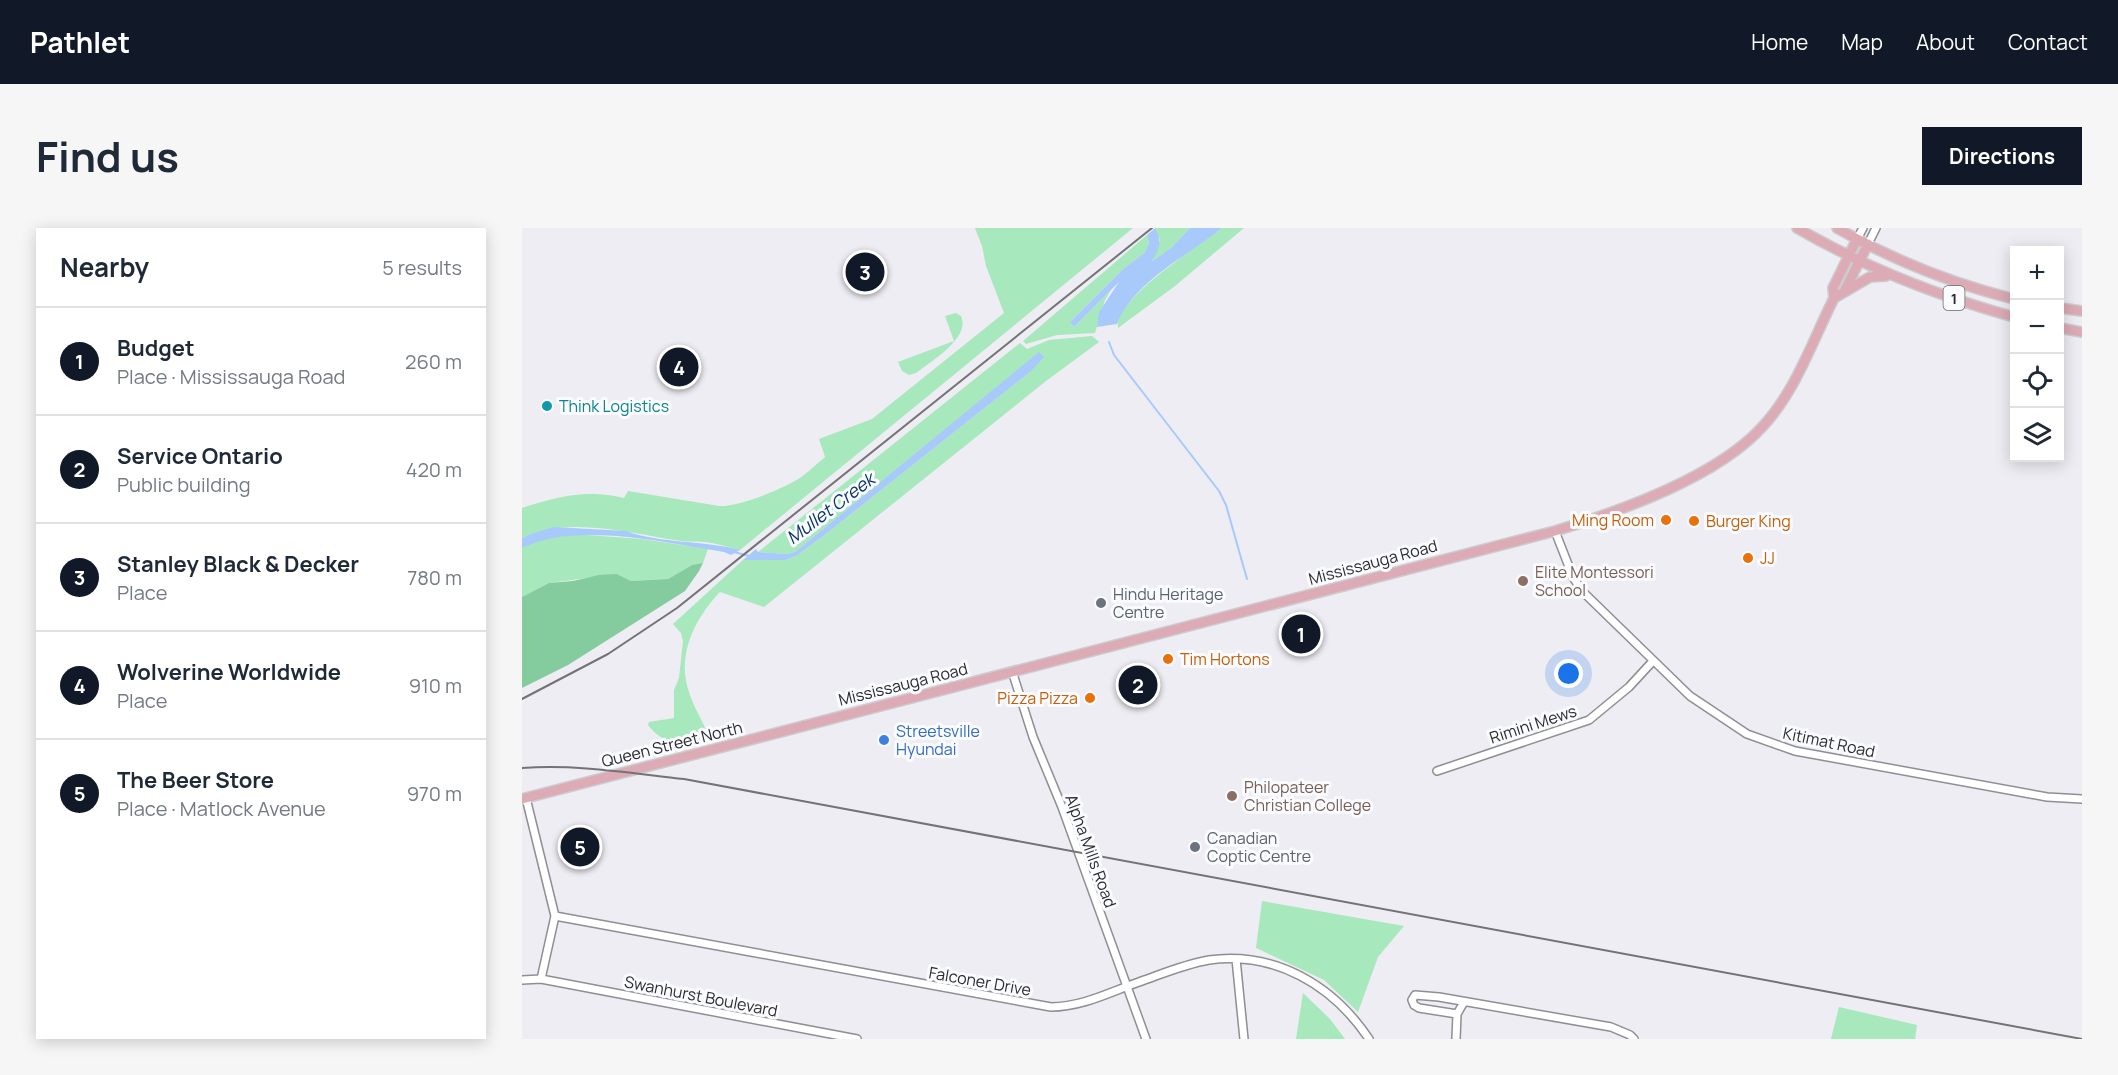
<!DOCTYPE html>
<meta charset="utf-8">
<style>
:root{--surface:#fff;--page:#f6f6f7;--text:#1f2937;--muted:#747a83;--line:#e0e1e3;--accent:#111827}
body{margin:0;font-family:Manrope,sans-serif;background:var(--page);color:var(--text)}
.controls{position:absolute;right:18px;top:18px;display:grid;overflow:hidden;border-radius:0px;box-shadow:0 3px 15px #0003}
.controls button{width:54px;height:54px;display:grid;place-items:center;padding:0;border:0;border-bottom:2px solid var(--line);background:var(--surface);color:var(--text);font:30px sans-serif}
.you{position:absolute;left:1047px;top:446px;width:21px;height:21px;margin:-15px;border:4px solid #fff;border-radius:50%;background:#1a73e8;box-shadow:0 0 0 9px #1a73e833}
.badge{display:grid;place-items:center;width:39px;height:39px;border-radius:50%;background:var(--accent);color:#fff;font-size:20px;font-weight:700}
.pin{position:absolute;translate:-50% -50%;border:3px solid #fff;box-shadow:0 2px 6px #0006}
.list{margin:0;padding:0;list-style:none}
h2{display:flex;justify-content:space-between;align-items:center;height:78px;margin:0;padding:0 24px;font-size:26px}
h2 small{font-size:20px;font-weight:400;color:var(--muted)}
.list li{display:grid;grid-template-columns:39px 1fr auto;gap:18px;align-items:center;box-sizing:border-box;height:108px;padding:0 24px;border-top:2px solid var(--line)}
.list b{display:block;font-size:22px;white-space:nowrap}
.list p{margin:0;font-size:20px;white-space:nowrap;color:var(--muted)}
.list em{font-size:20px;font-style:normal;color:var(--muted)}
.icon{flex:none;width:33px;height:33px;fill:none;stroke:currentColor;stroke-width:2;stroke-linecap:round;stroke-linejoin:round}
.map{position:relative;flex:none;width:1560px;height:811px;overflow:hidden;border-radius:0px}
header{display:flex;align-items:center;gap:36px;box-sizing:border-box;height:84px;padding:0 30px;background:var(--accent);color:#fff}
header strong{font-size:28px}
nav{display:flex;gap:33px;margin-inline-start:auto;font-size:21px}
.intro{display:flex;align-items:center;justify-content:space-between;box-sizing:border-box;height:144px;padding:0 36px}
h1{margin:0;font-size:42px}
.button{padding:15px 27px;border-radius:0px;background:var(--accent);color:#fff;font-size:21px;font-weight:700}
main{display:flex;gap:36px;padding:0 36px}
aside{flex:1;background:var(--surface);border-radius:0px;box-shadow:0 3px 15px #0003}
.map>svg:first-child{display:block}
.green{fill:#a7e8bd}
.forest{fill:#84cb9d}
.water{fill:#a7cafb}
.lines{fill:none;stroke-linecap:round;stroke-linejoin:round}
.stream{stroke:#a7cafb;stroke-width:2}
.minor-casing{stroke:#8e8e94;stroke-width:10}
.major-casing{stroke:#cccccd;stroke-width:12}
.minor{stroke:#fff;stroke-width:7}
.major{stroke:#dcabb6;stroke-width:9}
.rail{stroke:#737376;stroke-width:2}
.culture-dot{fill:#0f9aa8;stroke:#fafbfe;stroke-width:2}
.food-dot{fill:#e8710a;stroke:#fafbfe;stroke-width:2}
.education-dot{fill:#8d6e63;stroke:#fafbfe;stroke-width:2}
.worship-dot{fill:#6b7280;stroke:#fafbfe;stroke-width:2}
.shop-dot{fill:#3f7fe0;stroke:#fafbfe;stroke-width:2}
.labels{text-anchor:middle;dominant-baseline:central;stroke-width:6;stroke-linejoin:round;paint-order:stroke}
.shield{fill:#fafbfe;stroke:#6a6a6c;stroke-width:1.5}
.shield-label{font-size:15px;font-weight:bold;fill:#2c2c2e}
.culture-label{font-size:16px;fill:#0d838f;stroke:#fafbfe;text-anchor:start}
.food-label{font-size:16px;fill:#c56008;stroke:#fafbfe;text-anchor:start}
.street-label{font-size:16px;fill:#2c2c2e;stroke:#fafbfe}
.education-label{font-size:16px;fill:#785e54;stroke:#fafbfe;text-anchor:start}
.worship-label{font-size:16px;fill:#5b616d;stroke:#fafbfe;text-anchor:start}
.shop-label{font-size:16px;fill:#366cbe;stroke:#fafbfe;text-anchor:start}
.water-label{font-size:18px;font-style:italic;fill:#083367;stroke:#fafbfe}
</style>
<header>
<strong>Pathlet</strong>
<nav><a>Home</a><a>Map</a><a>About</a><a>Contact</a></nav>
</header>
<div class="intro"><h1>Find us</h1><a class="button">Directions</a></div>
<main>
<aside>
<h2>Nearby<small>5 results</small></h2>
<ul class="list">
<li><span class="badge">1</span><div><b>Budget</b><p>Place · Mississauga Road</p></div><em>260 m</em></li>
<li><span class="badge">2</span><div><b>Service Ontario</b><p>Public building</p></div><em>420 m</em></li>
<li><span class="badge">3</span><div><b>Stanley Black &amp; Decker</b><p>Place</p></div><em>780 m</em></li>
<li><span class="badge">4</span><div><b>Wolverine Worldwide</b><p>Place</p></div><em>910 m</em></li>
<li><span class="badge">5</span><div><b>The Beer Store</b><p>Place · Matlock Avenue</p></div><em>970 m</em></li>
</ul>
</aside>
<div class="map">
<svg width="1560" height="811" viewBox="0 0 1560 811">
<rect width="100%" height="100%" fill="#ededf3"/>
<!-- green -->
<path class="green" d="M453 0H611L218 322C206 319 194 315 182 314 174 313 167 314 159 313 112 306 44 287 0 310V280C35 269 65 261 102 270L106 263 197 278C214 279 253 264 269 255 282 249 292 238 303 229L297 211 350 191 482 85 464 38 460 18Z
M633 0H668L650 19 629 34 638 12Z
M700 0H722L653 58 596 100C591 71 679 17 700 0Z
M625 7 627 15 623 24 600 42 548 94 552 99 589 62 583 72 573 105 535 107 504 116 501 113Z
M434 85 439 88C449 110 409 133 394 145L387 147 380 143 376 134 432 113 423 88Z
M570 108 577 114 524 153 242 379 198 364C174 389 155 425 166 461 170 476 179 490 185 504L186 511 152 519 132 504 126 497 127 494 152 490V462L157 450 161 413 159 405 151 396 221 332H264L274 328 300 309 508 144 517 125 273 324 265 326 236 324 498 115 505 121 527 112Z
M51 306 120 311 186 321 181 335 170 337 146 351 109 353 95 346 27 355 0 369V320L14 313Z
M740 673 882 698 856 729 836 784 802 752 734 720Z
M781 765 808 791 823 811H774Z
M1317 779 1395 797 1393 811H1309Z"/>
<!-- forest -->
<path class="forest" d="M181 335 177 343 163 363 46 437 0 460V369L27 355 51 353 77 347 95 346 109 353 146 351 170 337Z"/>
<!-- water -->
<path class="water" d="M633 0C641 14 637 22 629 34L650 19 668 0H700C666 28 612 53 595 96L575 99 577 84 597 54 552 99 548 94 600 42 623 24 627 15 625 7Z
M517 124 522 129 508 144 300 309 274 328 264 332H221L234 321 236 324 265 326 273 324Z
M32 299 104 303C140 316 181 312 218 322L209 327 202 324C144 315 54 293 0 320V310L11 305Z"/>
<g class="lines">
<!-- stream -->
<path class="stream" d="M587 114 592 127 697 263 704 277 725 351
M212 324 227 328"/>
<!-- minor casing -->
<g class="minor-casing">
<path id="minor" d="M1335 11 1341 0
M1346 16 1354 0
M1033 303 1051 349 1060 363 1168 468 1225 506 1273 523 1525 569 1560 571
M490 443 511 509 540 579 624 811
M915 543 1067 492 1107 459 1131 433
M4 570 33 688 19 751
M33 688 529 779C560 779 588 764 617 754 640 746 663 736 687 732 753 723 811 757 847 811
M714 731 722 811
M0 752 19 751 335 811
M942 774 935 786 897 780 892 777 890 772 893 767 917 769 1089 799 1108 807 1112 811
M934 811 935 786"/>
</g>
<!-- major casing -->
<g class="major-casing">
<path id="major" d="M1275 0C1344 40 1416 68 1492 89
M1315 0C1369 31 1432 56 1492 71
M1322 64 1346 16
M1312 70 1348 49 1364 48
M1538 80 1560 83
M1538 100 1560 104
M0 571 1033 303C1099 283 1196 249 1242 197 1274 162 1291 112 1312 70L1311 60 1335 11"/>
</g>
<!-- minor -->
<use href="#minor" class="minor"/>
<!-- major -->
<use href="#major" class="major"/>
<!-- rail -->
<path class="rail" d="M0 471 86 426 155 380 630 0
M0 540C55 536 107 545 162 551L1560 811"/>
</g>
<!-- markers -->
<circle class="culture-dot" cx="25" cy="178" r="6"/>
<g class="food-dot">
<circle cx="1144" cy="292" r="6"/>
<circle cx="1172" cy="293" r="6"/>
<circle cx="1226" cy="330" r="6"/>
<circle cx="646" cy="431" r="6"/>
<circle cx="568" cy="470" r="6"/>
</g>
<g class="education-dot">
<circle cx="1001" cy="353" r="6"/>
<circle cx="710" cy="568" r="6"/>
</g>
<g class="worship-dot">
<circle cx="579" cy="375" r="6"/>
<circle cx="673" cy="619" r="6"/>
</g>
<circle class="shop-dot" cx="362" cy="512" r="6"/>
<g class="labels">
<!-- shield labels -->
<rect class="shield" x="1421.5" y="58" width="21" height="24" rx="4.5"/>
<g class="shield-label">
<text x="1432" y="70">1</text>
</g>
<!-- culture labels -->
<g class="culture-label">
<text x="37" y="178">Think Logistics</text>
</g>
<!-- food labels -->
<g class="food-label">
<text x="1132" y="292" text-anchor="end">Ming Room</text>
<text x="1184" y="293">Burger King</text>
<text x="1238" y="330">JJ</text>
<text x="658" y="431">Tim Hortons</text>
<text x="556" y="470" text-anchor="end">Pizza Pizza</text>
</g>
<!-- street labels -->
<g class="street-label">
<text transform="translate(851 334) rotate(-15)">Mississauga Road</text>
<text transform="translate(381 456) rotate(-14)">Mississauga Road</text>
<text transform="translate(1011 496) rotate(-18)">Rimini Mews</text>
<text transform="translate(1307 514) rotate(12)">Kitimat Road</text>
<text transform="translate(150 516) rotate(-14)">Queen Street North</text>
<text transform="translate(569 623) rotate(70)">Alpha Mills Road</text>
<text transform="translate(458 753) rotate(10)">Falconer Drive</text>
<text transform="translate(179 768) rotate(11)">Swanhurst Boulevard</text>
</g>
<!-- education labels -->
<g class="education-label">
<text x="1013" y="344">Elite Montessori<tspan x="1013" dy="18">School</tspan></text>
<text x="722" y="559">Philopateer<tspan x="722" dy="18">Christian College</tspan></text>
</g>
<!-- worship labels -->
<g class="worship-label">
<text x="591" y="366">Hindu Heritage<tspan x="591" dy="18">Centre</tspan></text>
<text x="685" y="610">Canadian<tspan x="685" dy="18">Coptic Centre</tspan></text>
</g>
<!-- shop labels -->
<g class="shop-label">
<text x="374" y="503">Streetsville<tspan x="374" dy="18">Hyundai</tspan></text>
</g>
<!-- water labels -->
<g class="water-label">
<text transform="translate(308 280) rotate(-37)">Mullet Creek</text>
</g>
</g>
</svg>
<div class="controls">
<button>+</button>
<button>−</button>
<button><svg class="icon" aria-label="locate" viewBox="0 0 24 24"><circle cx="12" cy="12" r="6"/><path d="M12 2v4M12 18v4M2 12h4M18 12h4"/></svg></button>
<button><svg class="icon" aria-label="layers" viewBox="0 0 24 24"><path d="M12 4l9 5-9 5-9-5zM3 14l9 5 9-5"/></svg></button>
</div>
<div class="you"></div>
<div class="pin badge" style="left:779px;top:406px">1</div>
<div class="pin badge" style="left:616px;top:457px">2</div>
<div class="pin badge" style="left:343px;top:44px">3</div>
<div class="pin badge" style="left:157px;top:139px">4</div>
<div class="pin badge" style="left:58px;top:619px">5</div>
</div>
</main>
